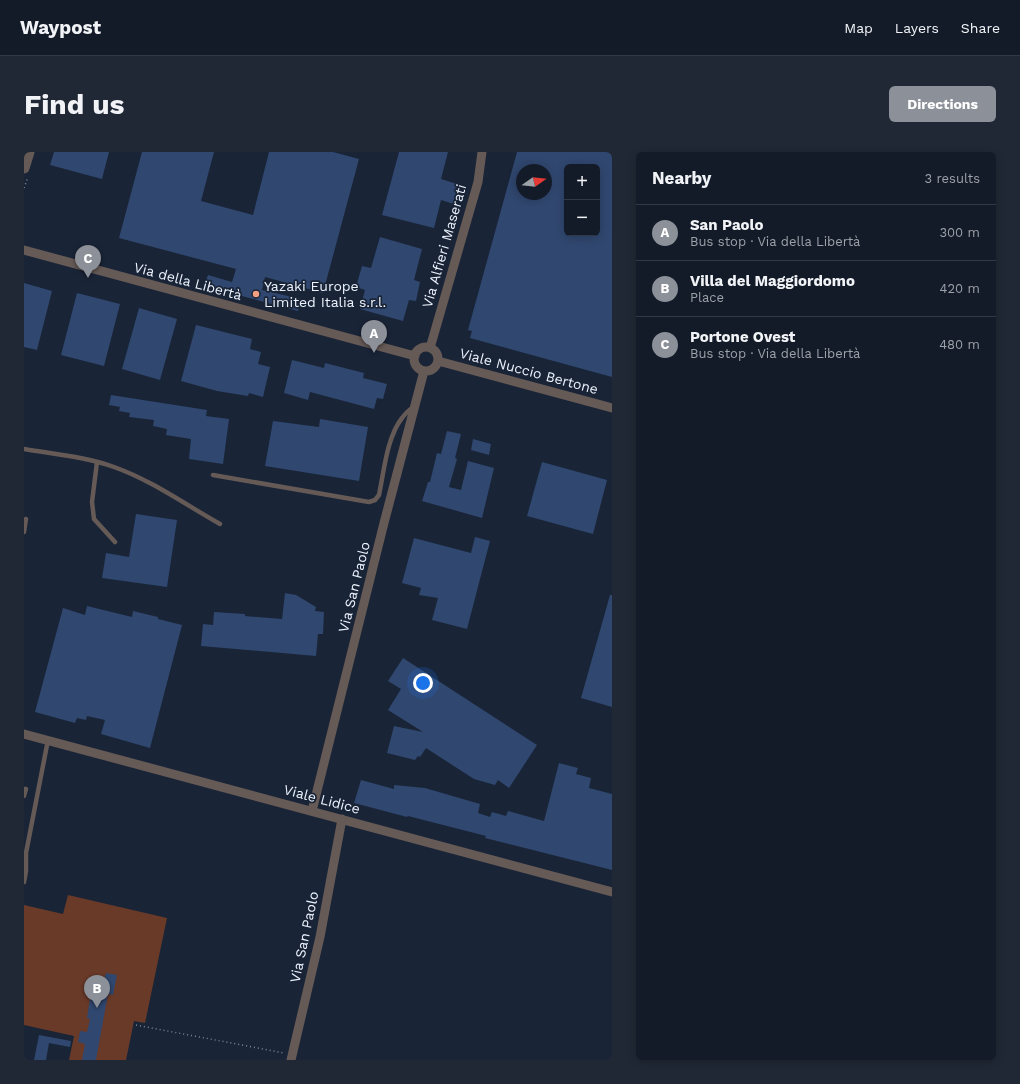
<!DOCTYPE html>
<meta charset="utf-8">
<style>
:root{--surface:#131b29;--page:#202835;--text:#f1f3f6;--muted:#9da1a8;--line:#323946;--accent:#8c9099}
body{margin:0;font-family:"Work Sans",sans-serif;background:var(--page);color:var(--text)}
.controls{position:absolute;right:12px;top:12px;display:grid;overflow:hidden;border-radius:6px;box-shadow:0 2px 10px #0003}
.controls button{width:36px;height:36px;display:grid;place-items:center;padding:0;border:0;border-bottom:1px solid var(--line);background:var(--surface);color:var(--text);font:20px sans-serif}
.compass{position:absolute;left:492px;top:12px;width:36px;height:36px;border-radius:50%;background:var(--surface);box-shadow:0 2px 10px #0003;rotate:76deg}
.you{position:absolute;left:399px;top:531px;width:14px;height:14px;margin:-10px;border:3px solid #fff;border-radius:50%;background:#1a73e8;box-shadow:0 0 0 6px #1a73e833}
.badge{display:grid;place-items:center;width:26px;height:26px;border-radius:50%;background:var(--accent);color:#fff;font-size:13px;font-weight:700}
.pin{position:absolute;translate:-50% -33px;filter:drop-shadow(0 1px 2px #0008)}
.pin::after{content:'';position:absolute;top:21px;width:14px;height:12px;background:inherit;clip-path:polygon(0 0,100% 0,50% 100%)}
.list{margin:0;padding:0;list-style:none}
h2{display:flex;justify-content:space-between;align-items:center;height:52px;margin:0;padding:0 16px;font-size:17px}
h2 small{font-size:13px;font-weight:400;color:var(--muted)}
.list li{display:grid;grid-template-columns:26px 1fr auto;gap:12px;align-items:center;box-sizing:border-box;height:56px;padding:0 16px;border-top:1px solid var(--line)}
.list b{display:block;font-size:15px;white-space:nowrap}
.list p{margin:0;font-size:13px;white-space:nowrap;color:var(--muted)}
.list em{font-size:13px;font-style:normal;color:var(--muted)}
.map{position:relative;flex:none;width:588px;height:908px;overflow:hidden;border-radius:6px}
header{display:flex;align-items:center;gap:24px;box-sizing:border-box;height:56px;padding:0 20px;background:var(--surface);border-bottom:1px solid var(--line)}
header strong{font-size:19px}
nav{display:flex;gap:22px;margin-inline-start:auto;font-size:14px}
.intro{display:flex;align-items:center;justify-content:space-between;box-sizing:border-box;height:96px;padding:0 24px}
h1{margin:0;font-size:28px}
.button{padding:10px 18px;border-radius:6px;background:var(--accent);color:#fff;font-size:14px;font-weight:700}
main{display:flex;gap:24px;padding:0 24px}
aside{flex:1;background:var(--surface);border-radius:6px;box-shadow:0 2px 10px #0003}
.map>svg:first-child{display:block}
.green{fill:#6a3a28}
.building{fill:#30476f;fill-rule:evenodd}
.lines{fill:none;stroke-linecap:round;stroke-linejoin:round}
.path{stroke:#7e8796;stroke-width:1.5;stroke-dasharray:1 3;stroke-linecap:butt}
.service{stroke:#665a56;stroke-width:4.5}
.minor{stroke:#665a56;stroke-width:9}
.tertiary{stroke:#665a56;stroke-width:11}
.poi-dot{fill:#f2a081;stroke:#192437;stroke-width:1.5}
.labels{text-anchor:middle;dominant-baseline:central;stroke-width:3.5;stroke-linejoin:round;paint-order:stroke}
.street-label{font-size:14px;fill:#ecf3fd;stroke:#192437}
.poi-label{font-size:14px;fill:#ecf3fd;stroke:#192437;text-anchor:start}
</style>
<header>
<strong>Waypost</strong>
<nav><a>Map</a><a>Layers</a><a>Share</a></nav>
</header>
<div class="intro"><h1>Find us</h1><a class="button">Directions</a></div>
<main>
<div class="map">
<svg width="588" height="908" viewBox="0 0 588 908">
<rect width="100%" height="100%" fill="#192437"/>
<!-- green -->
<path class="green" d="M44 743 143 766 121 871 110 869 102 908H45L50 884 0 873V753L39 762Z"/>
<!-- building -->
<path class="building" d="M30 0H85L78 27 26 13Z
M118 0H190L177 49 229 63 245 0H309L335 7 299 141 241 125 238 138 277 147 274 159 180 134 184 123 208 130 212 117 95 86Z
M375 0H424L417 27 436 33 430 52 417 48 410 76 358 63Z
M493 0H588V225L446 186 448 179 444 178ZM543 15H573V81H543ZM498 18H522V42H498Z
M356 85 398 97 390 128 396 130 392 149 385 148 379 169 336 157 341 138 332 135 338 114 347 116Z
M0 131 28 139 13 198 0 195Z
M53 141 96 152 80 214 37 203Z
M115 156 153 167 136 228 98 217Z
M172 173 228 187 226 197 237 200 234 212 246 215 239 245 225 241 224 244 193 239 157 229Z
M268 208 300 216 301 211 340 221 339 226 363 232 359 247 353 246 350 257 286 240 284 248 260 241Z
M87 243 183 258 182 264 205 267 199 312 165 307 167 287 142 283 143 277 129 274 130 268 105 265 106 261 95 259 96 255 85 253Z
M296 267 344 275 335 329 241 314 249 269 295 275Z
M423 279 437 282 431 306 433 307 425 335 437 338 444 309 470 316 458 366 398 349 404 330H406L413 301 417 302Z
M449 287 467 292 465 303 447 298Z
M518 310 583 328 569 382 503 364Z
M112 362 153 368 143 435 78 426 82 401 105 405Z
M451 385 466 389 443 477 408 468 414 446 395 443 397 436 378 431 390 386 447 401Z
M261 441 272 443 292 455 291 459 300 460 299 482H294L292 504 177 494 179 472 189 473 190 460 221 462V464L258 467Z
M586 443H588V555L557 546Z
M63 454 108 465 109 459 134 465V467L158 473 126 596 77 582 81 568 63 564 62 568 53 566 51 571 11 560 39 456 61 463Z
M379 506 513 593 485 636 474 628 471 633 450 627 402 596 396 605 394 604 391 608 363 601 370 574 399 580 364 558 377 537 364 529Z
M535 611 554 616 552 622 567 626 565 636 588 642V718L461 686 462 684 384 664 383 665 330 651 337 628 370 637V633L401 636 456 652 454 661 466 665 468 660 482 664 484 659 520 669Z
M82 821 93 823 89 843 84 842 72 908H58L61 892 54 890 56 879 63 880 66 867 63 866 67 840H64L67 826 80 828Z
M15 883 47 889 46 895 25 891 22 908H10Z"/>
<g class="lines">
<!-- path -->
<path class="path" d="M0 36 4 25
M112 873 260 901"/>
<!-- service -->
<path class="service" d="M0 297C30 302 62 305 90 315 127 328 162 353 196 372
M73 310 68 350 70 367 91 390
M189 323 345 350 351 348 355 343C360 319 363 285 378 266 381 262 385 258 389 255
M0 380 2 367
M0 637H2L0 644
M0 730 2 719V701L24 588"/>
<!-- minor -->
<path class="minor" d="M0 98 391 204
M390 207a12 12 0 1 1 24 0a12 12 0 1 1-24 0Z
M406 196 454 30 458 0
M414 209 588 256
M0 582 588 740
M288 659 360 371 400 219
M267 908 296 785 318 667"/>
<!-- tertiary -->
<path class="tertiary" d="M0 16 5 0"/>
</g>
<!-- markers -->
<circle class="poi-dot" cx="232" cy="142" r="4"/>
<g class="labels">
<!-- street labels -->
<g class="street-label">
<text transform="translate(420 94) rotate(-74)">Via Alfieri Maserati</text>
<text transform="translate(164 129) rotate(15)">Via della Libertà</text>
<text transform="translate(505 219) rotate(15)">Viale Nuccio Bertone</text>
<text transform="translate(330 435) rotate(-76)">Via San Paolo</text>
<text transform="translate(298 647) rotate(15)">Viale Lidice</text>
<text transform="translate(280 785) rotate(-78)">Via San Paolo</text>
</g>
<!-- poi labels -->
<g class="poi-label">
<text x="240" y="134">Yazaki Europe<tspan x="240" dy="16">Limited Italia s.r.l.</tspan></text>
</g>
</g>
</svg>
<div class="controls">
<button>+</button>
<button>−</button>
</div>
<svg class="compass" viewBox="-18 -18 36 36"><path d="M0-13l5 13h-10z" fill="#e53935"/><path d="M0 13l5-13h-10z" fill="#9da1a8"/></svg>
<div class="you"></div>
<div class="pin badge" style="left:350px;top:201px">A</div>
<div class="pin badge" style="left:73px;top:856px">B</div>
<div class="pin badge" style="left:64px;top:126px">C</div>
</div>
<aside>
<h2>Nearby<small>3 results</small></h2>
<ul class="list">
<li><span class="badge">A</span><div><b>San Paolo</b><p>Bus stop · Via della Libertà</p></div><em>300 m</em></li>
<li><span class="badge">B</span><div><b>Villa del Maggiordomo</b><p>Place</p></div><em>420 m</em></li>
<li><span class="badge">C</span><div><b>Portone Ovest</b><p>Bus stop · Via della Libertà</p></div><em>480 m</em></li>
</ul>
</aside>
</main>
